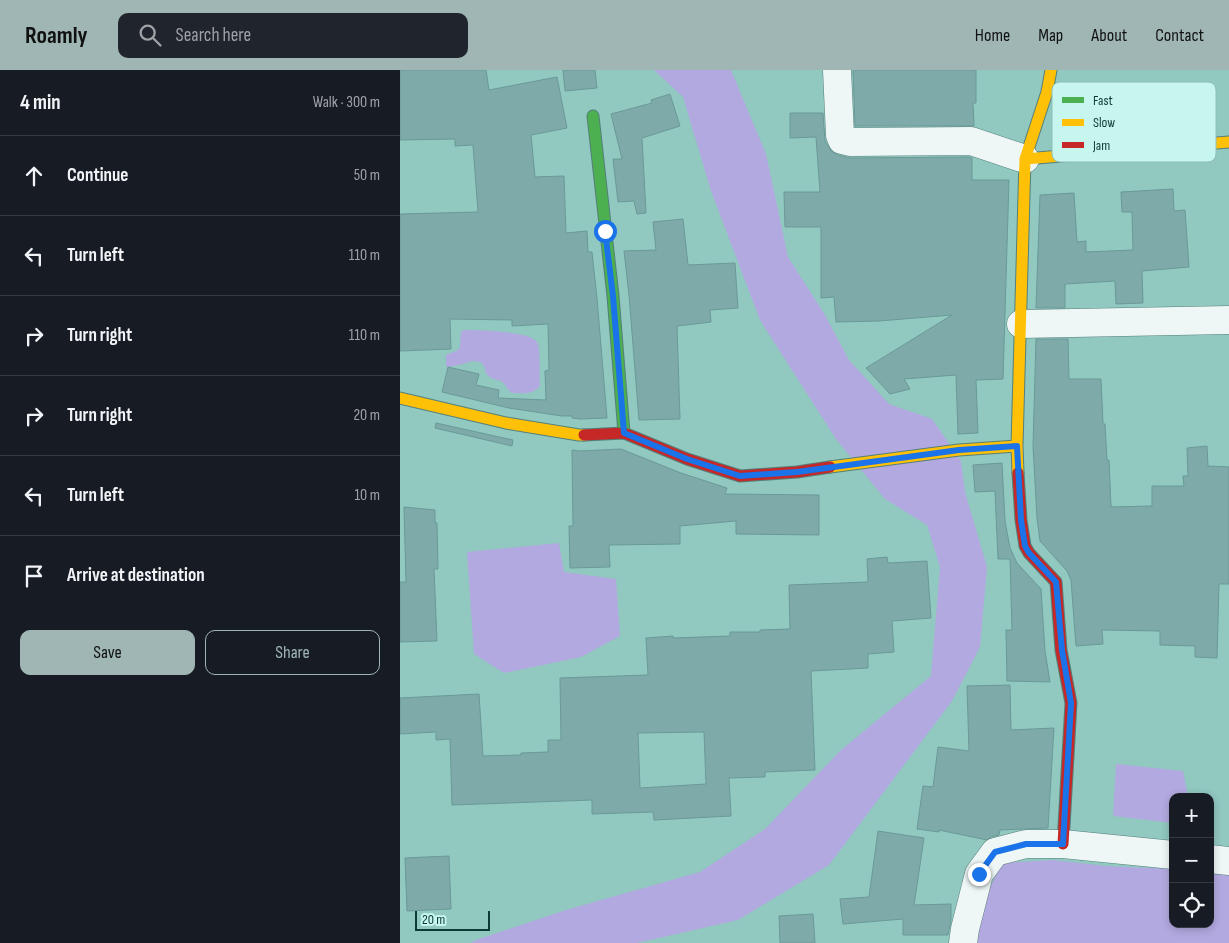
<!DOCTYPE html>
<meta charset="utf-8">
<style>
:root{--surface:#171b24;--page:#20242c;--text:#f1f3f6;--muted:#9ea1a6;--line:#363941;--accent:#9fb6b5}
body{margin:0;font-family:"Sofia Sans Condensed",sans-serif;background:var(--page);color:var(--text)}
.controls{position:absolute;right:15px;bottom:15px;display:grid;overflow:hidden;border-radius:10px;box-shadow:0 2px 8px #0003}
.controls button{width:45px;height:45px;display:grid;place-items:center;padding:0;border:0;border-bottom:1px solid var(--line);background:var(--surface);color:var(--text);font:25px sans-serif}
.scale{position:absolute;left:15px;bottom:12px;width:75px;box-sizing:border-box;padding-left:5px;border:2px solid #0c3a34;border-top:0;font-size:14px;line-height:18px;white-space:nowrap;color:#0c3a34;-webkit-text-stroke:4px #c7f6ee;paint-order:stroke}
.stop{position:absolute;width:15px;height:15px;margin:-11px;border:4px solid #1a73e8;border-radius:50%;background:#fff}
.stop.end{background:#1a73e8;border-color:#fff;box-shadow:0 1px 5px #0008}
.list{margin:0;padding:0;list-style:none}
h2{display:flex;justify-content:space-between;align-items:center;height:65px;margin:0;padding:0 20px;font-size:21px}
h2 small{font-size:16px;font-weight:400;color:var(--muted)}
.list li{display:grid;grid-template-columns:32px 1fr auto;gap:15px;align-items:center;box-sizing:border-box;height:80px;padding:0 20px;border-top:1px solid var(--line)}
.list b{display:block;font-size:19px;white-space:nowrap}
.list em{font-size:16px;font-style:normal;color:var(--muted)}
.actions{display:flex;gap:10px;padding:15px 20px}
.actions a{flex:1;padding:11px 0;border:1px solid var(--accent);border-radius:10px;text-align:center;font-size:18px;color:var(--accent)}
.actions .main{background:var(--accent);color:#111}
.icon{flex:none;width:28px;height:28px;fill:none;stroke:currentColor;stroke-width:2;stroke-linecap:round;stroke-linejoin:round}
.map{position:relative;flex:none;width:829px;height:873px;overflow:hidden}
header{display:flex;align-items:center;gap:30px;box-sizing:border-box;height:70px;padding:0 25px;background:var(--accent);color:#111}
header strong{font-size:24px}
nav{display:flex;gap:28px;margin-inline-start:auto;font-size:18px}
.search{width:350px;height:45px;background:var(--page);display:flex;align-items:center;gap:12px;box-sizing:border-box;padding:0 18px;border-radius:10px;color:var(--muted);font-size:19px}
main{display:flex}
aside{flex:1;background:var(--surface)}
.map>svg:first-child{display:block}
.water{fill:#b2a9e0}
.building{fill:#7eaba9;stroke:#6a9998;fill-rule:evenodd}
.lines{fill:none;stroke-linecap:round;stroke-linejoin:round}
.street-casing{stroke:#547f7a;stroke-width:29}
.fast-casing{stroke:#547f7a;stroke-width:13}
.slow-casing{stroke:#547f7a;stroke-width:13}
.jam-casing{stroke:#547f7a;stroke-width:13}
.street{stroke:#eef7f6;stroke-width:28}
.fast{stroke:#4caf50;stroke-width:11}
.slow{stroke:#ffc107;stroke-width:11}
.jam{stroke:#c62828;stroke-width:11}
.route{stroke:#1a73e8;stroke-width:6}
.key{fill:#c7f6ee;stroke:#8fbeb6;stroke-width:1}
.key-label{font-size:14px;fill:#0c3a34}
</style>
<header>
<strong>Roamly</strong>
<div class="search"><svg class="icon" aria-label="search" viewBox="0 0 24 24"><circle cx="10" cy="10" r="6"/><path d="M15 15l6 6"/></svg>Search here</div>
<nav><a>Home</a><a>Map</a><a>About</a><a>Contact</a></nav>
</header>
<main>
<aside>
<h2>4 min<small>Walk · 300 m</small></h2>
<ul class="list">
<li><svg class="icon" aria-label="ahead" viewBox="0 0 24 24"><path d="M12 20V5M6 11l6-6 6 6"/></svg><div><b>Continue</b></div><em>50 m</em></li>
<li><svg class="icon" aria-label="left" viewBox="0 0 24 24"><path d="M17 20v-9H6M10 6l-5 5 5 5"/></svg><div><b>Turn left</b></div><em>110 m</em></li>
<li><svg class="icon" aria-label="right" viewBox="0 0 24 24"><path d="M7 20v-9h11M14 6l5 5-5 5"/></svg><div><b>Turn right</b></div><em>110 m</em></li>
<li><svg class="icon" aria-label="right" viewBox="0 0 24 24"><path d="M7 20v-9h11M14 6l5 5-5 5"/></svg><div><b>Turn right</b></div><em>20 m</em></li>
<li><svg class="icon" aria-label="left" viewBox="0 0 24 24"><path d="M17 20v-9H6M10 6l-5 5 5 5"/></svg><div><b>Turn left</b></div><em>10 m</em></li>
<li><svg class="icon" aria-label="arrive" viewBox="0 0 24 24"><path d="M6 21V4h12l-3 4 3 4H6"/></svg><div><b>Arrive at destination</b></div></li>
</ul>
<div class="actions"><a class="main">Save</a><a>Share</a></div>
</aside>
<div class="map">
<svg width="829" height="873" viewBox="0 0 829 873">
<rect width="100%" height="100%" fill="#91c8c0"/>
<!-- water -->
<path class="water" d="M254 0H331L366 84 388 187 425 245 449 290 489 334 532 349 561 391 565 422 587 497 580 577 552 631 429 795 338 850 237 873H71L76 870 166 840 300 802 365 759 441 680 531 606 540 497 527 455 485 429 436 369 360 250 311 121 283 27Z
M64 260C77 260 130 261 137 272 141 279 139 306 140 316 133 325 122 323 112 323 107 320 106 314 101 311 98 309 93 310 90 307 81 302 90 293 75 291 69 291 64 294 59 295 55 296 51 296 47 297L46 295V285C63 278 59 282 61 262Z
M159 473 164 502 216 509 220 566 181 587 104 603 74 584 67 482Z
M716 694 783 701 787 721V727H773V753L713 746Z
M653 790 706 796 773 799V854H810V800L829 801V873H574L580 837 602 793Z"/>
<!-- building -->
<path class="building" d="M0 0H86L89 20 157 7 167 58 131 65 135 107 164 106 166 163 187 161 188 182H192L197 228 207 348 180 349 172 348V346H162L109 338 42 322 48 297 79 304 76 315 99 320 98 328 146 330 145 301 149 300 148 254 112 256V250L50 249 51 279 0 281V144L78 142 73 75 55 76V69L0 70Z
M163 0H195L197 18 165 21Z
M453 0H576V33H573L574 56H455Z
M270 24 280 56 242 68 246 143 237 144 234 131 218 132 213 89H222L211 44 252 33 251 30Z
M390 43H423L425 71 431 81 438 85 450 88 569 87 572 88V110H609L603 309 576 310 578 363 558 364 556 305 504 309 510 319 490 324 466 298 552 245 479 251 436 252 434 227 421 228V157H385L384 122H420L416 67 390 68Z
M773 119 774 141 785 140 789 197 742 201 743 233 716 234 715 211 665 214V238H636L640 125 674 123 677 172 686 171V182L733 180 732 142H722L721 122Z
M283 149 288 195 335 193 338 238 310 240 311 252 277 256 280 349 239 350 229 225 224 181 256 180 253 152Z
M636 269H668L669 309H701L703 354H705L707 390H709L711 437 752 436V416H784L783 406H788L787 378 807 376 808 396 829 397V514H819L817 588 795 587V576L760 575V561L702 560 703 574 676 576 671 510 667 501 640 471 637 448 633 376Z
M36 353 113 370 112 376 35 358Z
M221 379 281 403 327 418 325 424 419 425V465L336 464V451L280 456V474L209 475 210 497 170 498 169 456H173L172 380 180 381Z
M602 393 605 451 610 478 617 493 641 519 645 581 650 612 607 611 606 560H612L610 489H598L595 421 575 422 573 395Z
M4 437 35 440V453H37L38 499H34L37 571 0 572V512H6Z
M487 487 488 493 527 491 531 548 492 551 494 582 468 584V598L411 601 415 700 365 702V707L329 708 331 746 254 750 253 742 192 744V730L52 735 50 669 36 670V662L0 664V628L79 624 83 686 121 685V683L148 682V670H161L160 608 248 605 246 568 273 566V568L330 566V562H360V560L390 559 389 515 468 512 467 489ZM304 662 306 714 240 718 238 663Z
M610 615 611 660 654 658 648 758 600 760 599 765 591 767 587 770 539 760V762L517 759 523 716 533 717 538 677 569 681 567 616Z
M478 761 524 768 514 835 551 834V850L548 865H503V849L443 854 440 829 469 827Z
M49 786 51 839 7 841 5 788Z
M413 844 415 873H380L379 846Z"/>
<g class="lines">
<!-- street casing -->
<g class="street-casing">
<path id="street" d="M437 0 440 65 442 70 450 72 571 71 625 89
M621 254 829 250
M810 789 829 791
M563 873 565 859 579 804 595 782 626 774H663L773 785"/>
</g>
<!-- fast casing -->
<g class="fast-casing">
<path id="fast" d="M193 46 213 226 224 363"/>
</g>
<!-- slow casing -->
<g class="slow-casing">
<path id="slow" d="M625 89 829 72
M0 328 106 353 179 365H184
M430 397 559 380 617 376
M618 403 617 376 625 89 647 22 651 0"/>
</g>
<!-- jam casing -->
<g class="jam-casing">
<path id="jam" d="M184 365 224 363 287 389 340 406 397 402 430 397
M618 403 621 450 625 476 629 483 656 512 661 580 671 633 663 774"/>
</g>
<!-- street -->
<use href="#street" class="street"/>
<!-- fast -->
<use href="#fast" class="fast"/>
<!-- slow -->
<use href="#slow" class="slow"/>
<!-- jam -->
<use href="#jam" class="jam"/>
</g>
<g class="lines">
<!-- route -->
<path class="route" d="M205 161 213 226 224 363 287 389 340 406 397 402 559 380 617 376 621 450 625 476 629 483 656 512 662 580 671 633 663 774H626L595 782 579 804"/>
</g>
<!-- legend -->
<rect x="652" y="12" width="164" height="80" rx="8" class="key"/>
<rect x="662" y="27" width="22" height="6" fill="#4caf50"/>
<rect x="662" y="49" width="22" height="7" fill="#ffc107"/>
<rect x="662" y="72" width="22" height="6" fill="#c62828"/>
<g class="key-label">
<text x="693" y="35">Fast</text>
<text x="693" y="57">Slow</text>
<text x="693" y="80">Jam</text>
</g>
</svg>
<div class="controls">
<button>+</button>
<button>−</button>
<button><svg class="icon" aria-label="locate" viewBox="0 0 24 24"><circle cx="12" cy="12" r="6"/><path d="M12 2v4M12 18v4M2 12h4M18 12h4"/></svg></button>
</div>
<div class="scale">20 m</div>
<div class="stop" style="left:205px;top:161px"></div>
<div class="stop end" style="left:579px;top:804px"></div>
</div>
</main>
